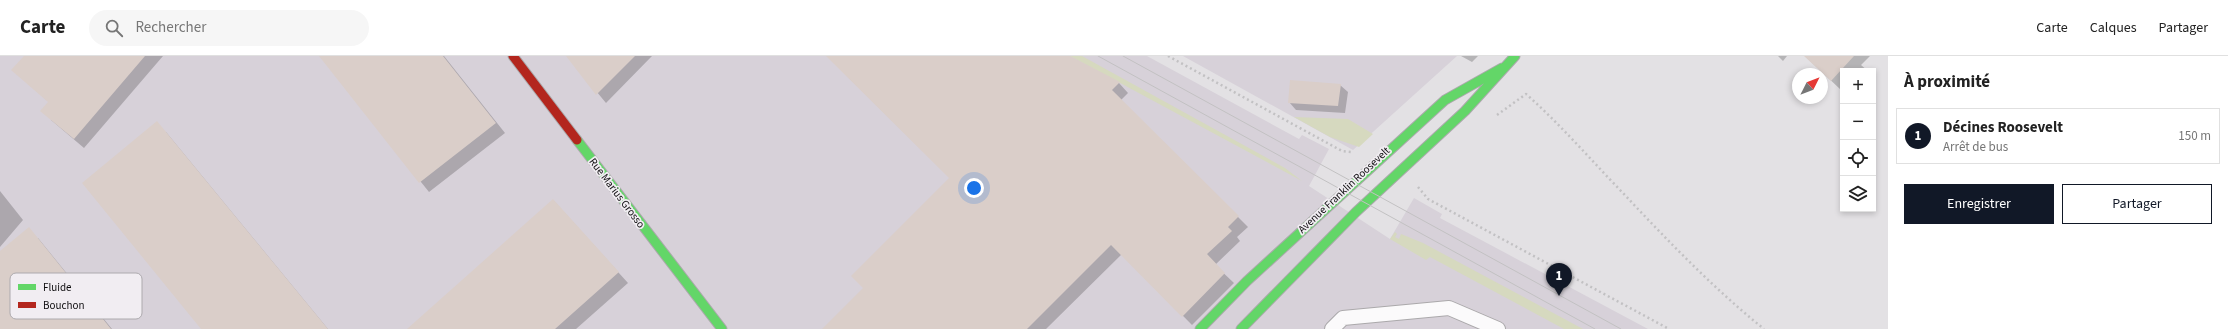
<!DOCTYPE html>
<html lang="fr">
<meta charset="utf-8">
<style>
:root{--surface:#fff;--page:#f6f6f6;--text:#222;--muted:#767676;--line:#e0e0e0;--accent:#111827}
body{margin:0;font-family:"Source Sans 3",sans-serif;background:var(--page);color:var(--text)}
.controls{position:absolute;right:12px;top:12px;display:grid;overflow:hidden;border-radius:0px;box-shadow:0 2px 6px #0003}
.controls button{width:36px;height:36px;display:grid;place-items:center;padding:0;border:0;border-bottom:1px solid var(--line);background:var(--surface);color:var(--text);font:20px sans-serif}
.compass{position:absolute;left:1792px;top:12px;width:36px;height:36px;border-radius:50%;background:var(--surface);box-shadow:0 2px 6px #0003;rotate:48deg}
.you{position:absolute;left:974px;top:132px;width:14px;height:14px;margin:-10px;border:3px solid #fff;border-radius:50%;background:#1a73e8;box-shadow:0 0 0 6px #1a73e833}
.badge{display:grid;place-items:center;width:26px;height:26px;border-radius:50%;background:var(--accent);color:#fff;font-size:13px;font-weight:700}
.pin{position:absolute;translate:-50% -33px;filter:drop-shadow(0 1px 2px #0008)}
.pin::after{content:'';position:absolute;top:21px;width:14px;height:12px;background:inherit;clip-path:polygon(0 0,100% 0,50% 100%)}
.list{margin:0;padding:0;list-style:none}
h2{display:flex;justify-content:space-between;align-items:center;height:52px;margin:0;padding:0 16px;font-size:17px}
h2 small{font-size:13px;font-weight:400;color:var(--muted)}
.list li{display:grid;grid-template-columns:26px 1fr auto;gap:12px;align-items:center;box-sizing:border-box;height:56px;margin:0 8px 8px;padding:0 8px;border:1px solid var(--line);border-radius:0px}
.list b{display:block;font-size:15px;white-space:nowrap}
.list p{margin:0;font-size:13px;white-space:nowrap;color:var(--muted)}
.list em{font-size:13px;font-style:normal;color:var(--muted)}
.actions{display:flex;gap:8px;padding:12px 16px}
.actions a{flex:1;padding:9px 0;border:1px solid var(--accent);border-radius:0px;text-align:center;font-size:14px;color:var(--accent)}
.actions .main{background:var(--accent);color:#fff}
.icon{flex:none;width:22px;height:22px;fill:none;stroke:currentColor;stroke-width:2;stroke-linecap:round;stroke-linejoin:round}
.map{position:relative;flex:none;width:1888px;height:273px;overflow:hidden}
header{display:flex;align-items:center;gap:24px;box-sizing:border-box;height:56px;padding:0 20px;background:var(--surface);border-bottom:1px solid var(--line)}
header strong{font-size:19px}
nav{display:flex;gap:22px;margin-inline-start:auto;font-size:14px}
.search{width:280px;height:36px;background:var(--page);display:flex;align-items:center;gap:10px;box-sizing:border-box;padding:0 14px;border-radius:22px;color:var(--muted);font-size:15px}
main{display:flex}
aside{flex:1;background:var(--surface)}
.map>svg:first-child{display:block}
.built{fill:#d7d1d9}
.green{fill:#d6d9bf}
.shadow{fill:#0003}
.building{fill:#dacec9}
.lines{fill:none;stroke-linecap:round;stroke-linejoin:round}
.lane-casing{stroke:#aba9ab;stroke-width:16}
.fast-casing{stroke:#aba9ab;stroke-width:11}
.jam-casing{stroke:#aba9ab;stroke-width:11}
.path{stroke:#c2c1c3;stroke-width:2.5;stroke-dasharray:2 3;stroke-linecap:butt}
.lane{stroke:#fbfafb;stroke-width:14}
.fast{stroke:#63d668;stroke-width:9}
.jam{stroke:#b3261e;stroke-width:9}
.tram{stroke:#c2c1c2;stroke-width:1}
.labels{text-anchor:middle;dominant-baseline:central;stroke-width:3.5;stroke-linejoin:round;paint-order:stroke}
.street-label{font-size:11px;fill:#0e0d0f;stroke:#f1edf2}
.key{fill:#f1edf2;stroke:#adaaae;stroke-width:1}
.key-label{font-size:11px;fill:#0e0d0f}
</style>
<header>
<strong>Carte</strong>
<div class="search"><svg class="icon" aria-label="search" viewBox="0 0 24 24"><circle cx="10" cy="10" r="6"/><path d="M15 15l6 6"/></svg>Rechercher</div>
<nav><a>Carte</a><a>Calques</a><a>Partager</a></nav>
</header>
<main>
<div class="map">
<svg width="1888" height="273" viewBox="0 0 1888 273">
<rect width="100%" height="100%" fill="#e3e1e4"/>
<!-- built -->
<path class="built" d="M0 0H1147L1299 83 1302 79 1329 93 1309 130 1390 183 1414 142 1442 158 1440 162 1648 273H0Z
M1183 0H1457L1353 94Z"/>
<!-- green -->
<path class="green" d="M1070 0H1082L1285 112 1302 125Z
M1294 61 1348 63 1373 78 1359 91 1330 81Z
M1395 176 1397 178 1395 181 1399 183 1401 178 1423 187 1583 273H1564L1430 201 1426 204 1390 183Z"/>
<!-- shadow -->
<path class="shadow" d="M25 0H163L84 92 51 64 49 46 13 14Z
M320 0H444L505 77 429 136Z
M567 0H652L606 47Z
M827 0H1068L1119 27 1128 37 1121 44 1248 171 1237 181 1240 185 1215 209 1234 227 1192 269 1122 198 1046 273H823L865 232 950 122Z
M1461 0H1478L1472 6Z
M1778 0H1787L1783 5Z
M1805 0H1870L1861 9 1868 15H1843V32L1841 34Z
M1873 20 1876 23 1873 27Z
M1340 29 1348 36 1345 57 1296 54 1289 46Z
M166 76 328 273H202Z
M0 135 23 164 0 191Z
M553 144 628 227 576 273H409Z
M38 182 112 273H0V196Z"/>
<!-- building -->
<path class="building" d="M24 0H145L74 83 40 55 48 46 11 14Z
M319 0H443L496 67 419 127Z
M566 0H635L596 39Z
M826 0H1070L1120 26 1112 34 1239 160 1228 171 1232 175 1207 198 1225 217 1182 261 1111 189 1027 273H822L863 232 851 220 949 122Z
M1804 0H1854L1831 25Z
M1290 24 1341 28 1338 50 1288 47Z
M157 65 328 273H201L82 127Z
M553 143 619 216 555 273H407Z
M29 171 111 273H0V195Z"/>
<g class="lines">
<!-- lane casing -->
<g class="lane-casing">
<path id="lane" d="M1332 273 1343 262 1449 252 1498 273"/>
</g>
<!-- fast casing -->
<g class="fast-casing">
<path id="fast" d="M577 84 722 273
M1200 273 1247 225 1445 44 1502 12
M1241 273 1356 156 1465 55 1515 0"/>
</g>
<!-- jam casing -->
<g class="jam-casing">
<path id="jam" d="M513 0 577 84"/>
</g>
<!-- path -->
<path class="path" d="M1168 0 1342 95 1351 96
M1497 59 1526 38C1560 68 1590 103 1622 136 1667 184 1713 232 1764 273
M1418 131 1428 143 1669 273"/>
<!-- lane -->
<use href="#lane" class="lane"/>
<!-- fast -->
<use href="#fast" class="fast"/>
<!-- jam -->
<use href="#jam" class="jam"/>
<!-- tram -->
<path class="tram" d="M1098 0 1595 273
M1123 0 1621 273"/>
</g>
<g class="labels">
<!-- street labels -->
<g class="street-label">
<text transform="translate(1344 134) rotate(-43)">Avenue Franklin Roosevelt</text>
<text transform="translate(617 137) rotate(53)">Rue Marius Grosso</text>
</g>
</g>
<!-- legend -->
<rect x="10" y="217" width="132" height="46" rx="6" class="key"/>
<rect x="18" y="228" width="18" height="6" fill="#63d668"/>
<rect x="18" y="246" width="18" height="6" fill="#b3261e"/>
<g class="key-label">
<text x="43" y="235">Fluide</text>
<text x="43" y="253">Bouchon</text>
</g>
</svg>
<div class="controls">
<button>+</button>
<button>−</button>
<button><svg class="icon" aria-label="locate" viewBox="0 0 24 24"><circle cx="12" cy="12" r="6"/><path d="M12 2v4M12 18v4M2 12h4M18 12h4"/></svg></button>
<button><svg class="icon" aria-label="layers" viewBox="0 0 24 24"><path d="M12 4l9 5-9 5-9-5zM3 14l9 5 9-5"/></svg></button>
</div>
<svg class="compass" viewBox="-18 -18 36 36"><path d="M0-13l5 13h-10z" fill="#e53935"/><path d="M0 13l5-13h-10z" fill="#767676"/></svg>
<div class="you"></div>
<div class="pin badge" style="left:1559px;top:240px">1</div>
</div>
<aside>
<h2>À proximité<small></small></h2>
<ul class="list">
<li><span class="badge">1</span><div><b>Décines Roosevelt</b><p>Arrêt de bus</p></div><em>150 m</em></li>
</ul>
<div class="actions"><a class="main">Enregistrer</a><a>Partager</a></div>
</aside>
</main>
